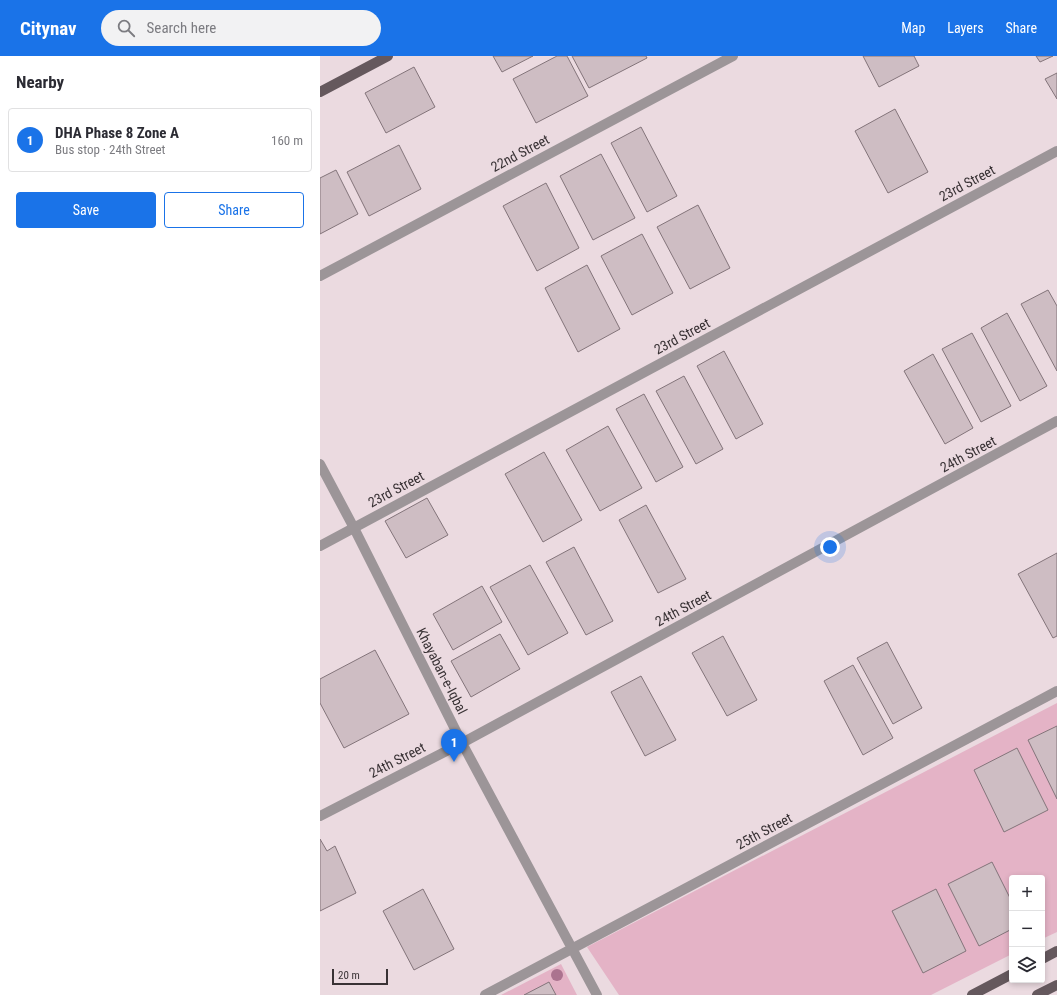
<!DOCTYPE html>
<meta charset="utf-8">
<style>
:root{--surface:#fff;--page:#f2f2f3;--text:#2b2b33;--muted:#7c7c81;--line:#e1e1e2;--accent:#1a73e8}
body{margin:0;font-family:"Roboto Condensed",sans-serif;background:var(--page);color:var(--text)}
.controls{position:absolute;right:12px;bottom:12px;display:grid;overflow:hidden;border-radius:4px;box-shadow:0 2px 6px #0003}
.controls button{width:36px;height:36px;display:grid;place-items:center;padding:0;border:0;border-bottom:1px solid var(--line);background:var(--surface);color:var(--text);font:20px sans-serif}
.scale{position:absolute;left:12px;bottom:10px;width:56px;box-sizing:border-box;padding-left:4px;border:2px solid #393235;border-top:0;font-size:11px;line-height:14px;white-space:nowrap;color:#393235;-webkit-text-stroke:3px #ebdae0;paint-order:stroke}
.you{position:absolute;left:510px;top:491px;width:14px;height:14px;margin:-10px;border:3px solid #fff;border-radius:50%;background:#1a73e8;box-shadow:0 0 0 6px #1a73e833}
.badge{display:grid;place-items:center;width:26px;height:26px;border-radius:50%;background:var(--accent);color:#fff;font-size:13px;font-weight:700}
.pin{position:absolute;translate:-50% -33px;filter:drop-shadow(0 1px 2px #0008)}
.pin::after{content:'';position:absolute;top:21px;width:14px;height:12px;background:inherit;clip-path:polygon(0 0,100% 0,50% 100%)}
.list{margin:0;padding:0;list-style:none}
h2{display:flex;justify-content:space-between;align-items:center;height:52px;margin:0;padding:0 16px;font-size:17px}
h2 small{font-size:13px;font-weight:400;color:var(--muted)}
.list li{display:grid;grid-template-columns:26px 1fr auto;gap:12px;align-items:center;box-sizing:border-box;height:64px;margin:0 8px 8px;padding:0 8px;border:1px solid var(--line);border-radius:4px}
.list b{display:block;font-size:15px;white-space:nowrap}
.list p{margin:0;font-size:13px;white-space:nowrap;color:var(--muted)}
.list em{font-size:13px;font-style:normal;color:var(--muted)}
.actions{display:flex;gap:8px;padding:12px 16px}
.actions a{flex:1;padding:9px 0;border:1px solid var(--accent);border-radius:4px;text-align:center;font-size:14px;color:var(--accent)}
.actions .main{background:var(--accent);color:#fff}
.icon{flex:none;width:22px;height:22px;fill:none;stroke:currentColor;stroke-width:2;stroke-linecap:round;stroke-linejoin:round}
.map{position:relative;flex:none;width:737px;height:939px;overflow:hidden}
header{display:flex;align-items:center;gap:24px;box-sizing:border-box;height:56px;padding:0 20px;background:var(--accent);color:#fff}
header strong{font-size:19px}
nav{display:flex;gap:22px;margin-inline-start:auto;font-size:14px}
.search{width:280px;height:36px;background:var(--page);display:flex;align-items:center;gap:10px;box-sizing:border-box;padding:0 14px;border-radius:22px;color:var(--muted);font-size:15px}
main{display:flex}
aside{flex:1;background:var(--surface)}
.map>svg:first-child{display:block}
.green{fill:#e4b3c6}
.building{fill:#cebdc3;stroke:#83747a}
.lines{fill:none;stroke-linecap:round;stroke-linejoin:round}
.minor{stroke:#9c9598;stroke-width:10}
.major{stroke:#65585d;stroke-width:10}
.tree{fill:#ab738f}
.labels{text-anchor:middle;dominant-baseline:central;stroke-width:3;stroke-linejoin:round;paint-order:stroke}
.street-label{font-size:14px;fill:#393235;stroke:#ebdae0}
</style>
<header>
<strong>Citynav</strong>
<div class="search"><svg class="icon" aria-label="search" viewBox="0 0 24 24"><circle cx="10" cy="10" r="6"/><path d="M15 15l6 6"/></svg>Search here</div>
<nav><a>Map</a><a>Layers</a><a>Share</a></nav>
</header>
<main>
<aside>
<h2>Nearby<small></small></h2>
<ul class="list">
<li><span class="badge">1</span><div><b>DHA Phase 8 Zone A</b><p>Bus stop · 24th Street</p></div><em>160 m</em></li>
</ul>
<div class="actions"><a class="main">Save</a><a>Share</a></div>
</aside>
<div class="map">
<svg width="737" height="939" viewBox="0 0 737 939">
<rect width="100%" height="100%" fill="#ebdae0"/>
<!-- green -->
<path class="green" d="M737 647V876L722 883V822H692V898L611 939H299L267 891Z
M241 908 257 939H181Z"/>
<!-- building -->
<path class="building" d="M173 0H213L182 16Z
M237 0H247L268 40 216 67 193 23Z
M252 0H326L327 2 269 32Z
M543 0H594L599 10 559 31Z
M716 0H733L720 6Z
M94 11 115 51 66 77 45 37Z
M737 17V43L725 23Z
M575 53 608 116 568 137 535 75Z
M321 71 357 140 327 156 291 87Z
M79 89 101 133 49 160 27 116Z
M281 98 315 162 273 184 240 120Z
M16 114 38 158 0 178V122Z
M226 127 259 192 217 215 183 150Z
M378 149 410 212 370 233 337 171Z
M322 178 353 237 312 259 281 200Z
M267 209 300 273 258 296 225 232Z
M728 234 737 250V315L701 248Z
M687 257 727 330 700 345 661 272Z
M652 277 691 350 661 366 622 293Z
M404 295 443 368 416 383 377 310Z
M613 298 653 372 625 388 584 315Z
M364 320 403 393 376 408 336 335Z
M324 338 363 411 336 426 296 353Z
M288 370 322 432 280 455 246 394Z
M224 396 262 464 223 486 185 418Z
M107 442 128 479 86 502 65 465Z
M326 449 366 523 338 537 299 464Z
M254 491 293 565 266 579 226 506Z
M737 497V580L733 582 698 518Z
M210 509 248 577 208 599 170 531Z
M162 530 182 566 133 594 113 558Z
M180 578 200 613 151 641 131 605Z
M403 580 437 644 407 660 372 597Z
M567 586 602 652 573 668 537 602Z
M55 594 89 658 24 692 0 647V623Z
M533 609 573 682 543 699 504 625Z
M321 620 356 684 325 700 291 636Z
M737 670V743L708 684Z
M697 692 728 754 684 776 654 714Z
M0 783 7 795 15 790 36 837 0 855Z
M672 806 692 846V873L659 890 628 828Z
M103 833 134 893 94 914 63 855Z
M616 833 646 895 603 917 572 855Z
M229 926 236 939H204Z"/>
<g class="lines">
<!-- minor -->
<path class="minor" d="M0 220 413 0
M0 408 34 472 142 687 277 939
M0 490 737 95
M0 760 142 687 737 365
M165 939 737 635"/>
<!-- major -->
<path class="major" d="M0 36 68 0
M722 903 737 895
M652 939 692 918
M717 939 737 929"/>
</g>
<!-- trees -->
<circle class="tree" cx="237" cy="919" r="6"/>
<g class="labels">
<!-- street labels -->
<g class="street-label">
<text transform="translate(200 97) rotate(-28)">22nd Street</text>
<text transform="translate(647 127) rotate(-28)">23rd Street</text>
<text transform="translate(362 280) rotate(-28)">23rd Street</text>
<text transform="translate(648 398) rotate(-28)">24th Street</text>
<text transform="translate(76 433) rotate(-28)">23rd Street</text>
<text transform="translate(363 552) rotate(-28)">24th Street</text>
<text transform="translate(122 615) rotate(63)">Khayaban-e-Iqbal</text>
<text transform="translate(77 704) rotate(-27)">24th Street</text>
<text transform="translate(444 775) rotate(-28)">25th Street</text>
</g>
</g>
</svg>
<div class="controls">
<button>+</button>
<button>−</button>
<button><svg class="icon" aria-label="layers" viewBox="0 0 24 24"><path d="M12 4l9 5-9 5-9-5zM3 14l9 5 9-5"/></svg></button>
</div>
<div class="scale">20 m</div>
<div class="you"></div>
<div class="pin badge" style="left:134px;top:706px">1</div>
</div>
</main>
